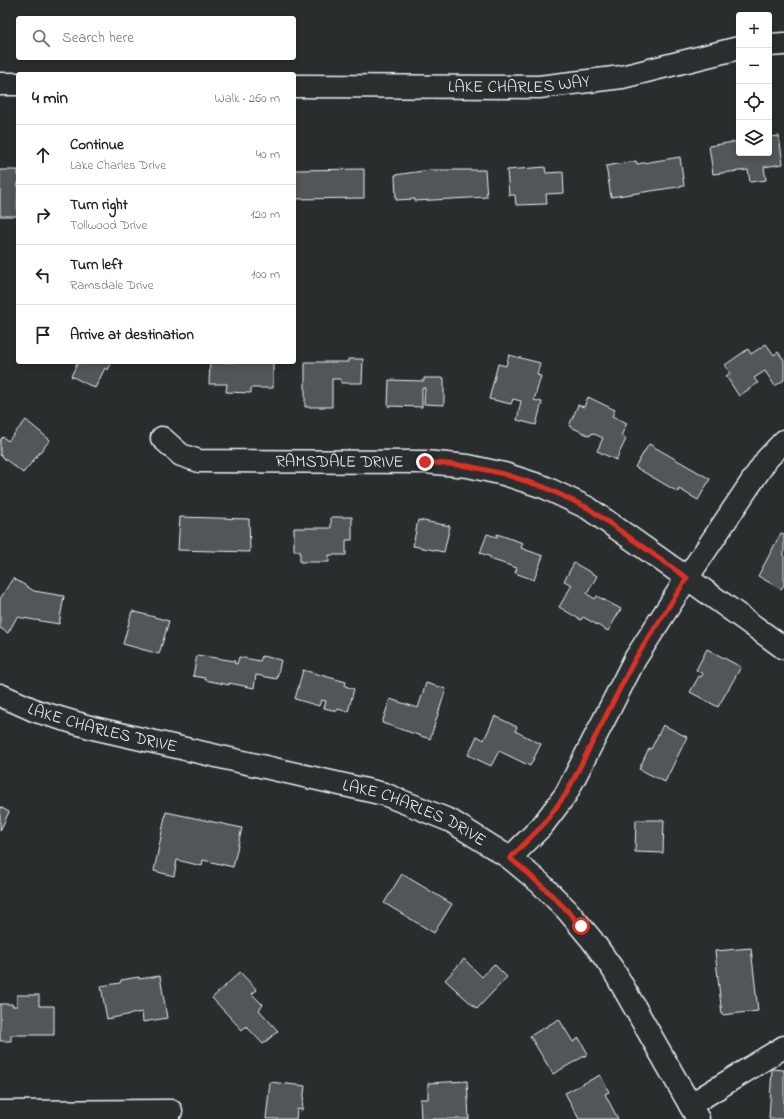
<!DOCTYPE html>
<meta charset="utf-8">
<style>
:root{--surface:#fff;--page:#f2f2f2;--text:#222;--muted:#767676;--line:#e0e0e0}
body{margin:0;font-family:"Indie Flower",sans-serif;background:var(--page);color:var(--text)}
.controls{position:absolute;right:12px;top:12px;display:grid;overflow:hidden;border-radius:4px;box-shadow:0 2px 6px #0003}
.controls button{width:36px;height:36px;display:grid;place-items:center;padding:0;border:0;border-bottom:1px solid var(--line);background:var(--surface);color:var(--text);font:20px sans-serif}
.stop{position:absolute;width:12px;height:12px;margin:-9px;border:3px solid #d93025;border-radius:50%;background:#fff}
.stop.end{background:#d93025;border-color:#fff;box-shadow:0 1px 4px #0008}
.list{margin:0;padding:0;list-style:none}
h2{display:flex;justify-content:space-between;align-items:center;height:52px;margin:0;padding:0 16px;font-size:17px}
h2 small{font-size:13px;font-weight:400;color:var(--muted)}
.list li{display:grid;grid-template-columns:26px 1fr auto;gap:12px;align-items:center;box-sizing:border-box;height:60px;padding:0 16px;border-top:1px solid var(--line)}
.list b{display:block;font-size:15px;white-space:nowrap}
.list p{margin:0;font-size:13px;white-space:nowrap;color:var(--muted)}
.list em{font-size:13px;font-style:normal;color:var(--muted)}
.icon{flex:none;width:22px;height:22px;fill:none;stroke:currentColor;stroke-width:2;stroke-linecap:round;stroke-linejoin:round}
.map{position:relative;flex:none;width:784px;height:1119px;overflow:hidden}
.search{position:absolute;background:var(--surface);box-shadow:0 2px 6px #0003;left:16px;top:16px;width:280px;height:44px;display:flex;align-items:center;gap:10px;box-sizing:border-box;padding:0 14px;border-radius:4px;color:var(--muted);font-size:15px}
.panel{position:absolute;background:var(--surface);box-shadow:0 2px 6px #0003;left:16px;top:72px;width:280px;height:292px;border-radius:4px}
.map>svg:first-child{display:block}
.building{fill:#535759;stroke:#e8f1f8}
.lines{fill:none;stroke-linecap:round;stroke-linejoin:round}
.minor-casing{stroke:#e8f1f8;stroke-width:25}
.minor{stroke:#2a2d2e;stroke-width:22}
.route{stroke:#d93025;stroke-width:5}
.labels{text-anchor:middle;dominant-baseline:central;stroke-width:3;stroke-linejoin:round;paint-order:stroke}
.street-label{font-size:17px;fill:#e8f1f8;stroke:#2a2d2e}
</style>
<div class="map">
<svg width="784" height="1119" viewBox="0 0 784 1119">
<rect width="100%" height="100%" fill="#2a2d2e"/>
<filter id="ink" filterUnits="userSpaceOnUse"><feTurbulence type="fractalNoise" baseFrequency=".025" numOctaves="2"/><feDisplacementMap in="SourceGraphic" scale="8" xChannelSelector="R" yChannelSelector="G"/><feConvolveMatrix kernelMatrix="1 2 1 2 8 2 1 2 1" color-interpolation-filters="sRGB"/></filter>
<g filter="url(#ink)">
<!-- building -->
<path class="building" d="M779 136 783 164 764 167 766 180 750 182 748 170 713 174 709 146 739 141V153H769V137Z
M680 157 684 186 611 197 606 166 636 161 637 164Z
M545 167 546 173 563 172 564 193 546 194 547 204 516 205 515 195H509L507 170Z
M364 169V198L294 199V170Z
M0 170H18L17 216H0Z
M430 170H485L487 197 415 201V199L396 200 395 175Z
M766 344 774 355 778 352 784 360V380L775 386 765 371 754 378 758 383 739 396 726 376 730 373 725 365 748 349 751 354Z
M509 355 540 363 537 375 541 376 534 400 542 402 536 425 517 420 521 401 513 399 511 404 489 399 498 364 506 366Z
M348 359H363L362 383H341V379H332V407H305V362H348Z
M78 362 81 363 112 362 108 370 105 368 95 388 71 376Z
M210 362H273V388H251V393L226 392 227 384H209Z
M424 378H444V405L424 404 425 388H422V407L388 406 389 380 424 381Z
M588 397 615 410 612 416 627 423 621 436 626 439 616 460 597 451 603 438 592 433 590 436 569 426 578 405 584 407Z
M26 420 50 440 23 473 0 455V440L3 437 8 441Z
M649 444 710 479 698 500 679 489 678 492 635 467Z
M180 517 249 519 250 552 178 550Z
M331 517H352V540H346V555H329V562H300V551H294V528H331Z
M418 520 450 526 444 552 413 546Z
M781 533 784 534V585L781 589 758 576Z
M487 534 497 537V534L523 543 521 548 543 556 534 580 515 573 517 568 490 559 491 557 480 553Z
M574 563 597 576 587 594 595 599 597 596 621 609 608 631 583 617 581 620 559 607 572 585 564 581Z
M13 578 34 591 64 596 59 624 17 617 8 633 0 628V599Z
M132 611 169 621 159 654 123 644Z
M707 649 741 667 718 707 690 692 699 676 701 677 703 674 696 670Z
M197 655 235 661 234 663 237 664 239 657 260 661 262 656 281 660 277 679 256 675 254 688 229 683V685L205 680V678L193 676Z
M303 670 346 682 345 686 354 689 348 712 338 709 337 711 324 708 326 701 321 700 319 706 295 699Z
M426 683 446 689 430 739 382 723 390 699 418 708Z
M495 716 517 727 515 731 541 744 530 766 499 751 491 766 468 755 477 736 484 740Z
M663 725 687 737 665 782 639 769 649 748 651 749Z
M0 807 9 812 0 831Z
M166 812 242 828 233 867 203 860 202 866 177 860 174 876 154 871Z
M636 820H664L663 853 635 852Z
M402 874 452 904 434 933 384 903Z
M751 948 758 1011 722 1015 715 951Z
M464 959 482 977 494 964 507 977 477 1009 445 980Z
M240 972 257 990 252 994 263 1005 259 1010 278 1031 263 1044 246 1026 242 1030 212 998Z
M160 976 167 1018 143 1022 142 1012 107 1019 101 986 120 983 121 980 139 977V979Z
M17 995H39V1006H54V1035H11V1041H0V1004H12V1006H17Z
M559 1019 573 1042 579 1038 588 1054 553 1074 530 1036Z
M772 1069 784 1070V1119H769Z
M600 1075 609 1092 605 1094 618 1119H579L565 1093Z
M467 1081 469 1119H421L420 1099H428V1083Z
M270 1082 305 1086 302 1110 297 1109 296 1119H266Z"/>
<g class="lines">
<!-- minor casing -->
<g class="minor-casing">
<g id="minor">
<path d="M769 45 784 44"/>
<path d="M0 84H18"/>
<path id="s1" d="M294 86 539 87 622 77 739 48"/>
<path id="s2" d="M162 438 181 455 199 461 425 462 468 466 504 474 544 487 588 508 687 578 784 648"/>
<path id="s3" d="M0 695 36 711 93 728 384 794 451 821 510 858 540 883 567 910 592 940 614 971 698 1119"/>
<path d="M510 858 542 826 566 794 635 659 687 578 767 459 784 441"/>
<path d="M690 1105 784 1047"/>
<path d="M0 1112 171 1111"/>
</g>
</g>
<!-- minor -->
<use href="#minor" class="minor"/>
</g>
</g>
<g class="lines" filter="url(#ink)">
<!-- route -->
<path class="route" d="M425 462 468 466 504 474 544 487 588 508 687 578 635 659 566 794 542 826 510 858C535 879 560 901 581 926"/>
</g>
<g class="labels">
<!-- street labels -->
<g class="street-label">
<text stroke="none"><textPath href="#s1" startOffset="225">LAKE CHARLES WAY</textPath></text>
<text stroke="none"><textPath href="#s2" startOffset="185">RAMSDALE DRIVE</textPath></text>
<text stroke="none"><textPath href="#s3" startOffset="108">LAKE CHARLES DRIVE</textPath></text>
<text stroke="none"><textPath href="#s3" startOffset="432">LAKE CHARLES DRIVE</textPath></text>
</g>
</g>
</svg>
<div class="controls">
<button>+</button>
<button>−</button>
<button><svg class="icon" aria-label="locate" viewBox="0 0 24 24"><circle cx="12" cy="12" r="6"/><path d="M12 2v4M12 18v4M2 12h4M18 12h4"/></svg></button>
<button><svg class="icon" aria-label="layers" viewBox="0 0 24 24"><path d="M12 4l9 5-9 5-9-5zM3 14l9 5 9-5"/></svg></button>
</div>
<div class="stop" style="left:581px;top:926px"></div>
<div class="stop end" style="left:425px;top:462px"></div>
<div class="search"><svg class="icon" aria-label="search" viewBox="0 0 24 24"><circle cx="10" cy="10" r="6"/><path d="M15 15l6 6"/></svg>Search here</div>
<section class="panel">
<h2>4 min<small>Walk · 260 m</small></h2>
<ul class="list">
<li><svg class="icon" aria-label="ahead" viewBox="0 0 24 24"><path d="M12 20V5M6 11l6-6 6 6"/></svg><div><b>Continue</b><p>Lake Charles Drive</p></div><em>40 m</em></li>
<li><svg class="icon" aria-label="right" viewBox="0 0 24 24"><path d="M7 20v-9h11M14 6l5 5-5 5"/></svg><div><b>Turn right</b><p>Tollwood Drive</p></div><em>120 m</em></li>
<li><svg class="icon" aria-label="left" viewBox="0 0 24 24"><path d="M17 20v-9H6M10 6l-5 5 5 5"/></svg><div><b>Turn left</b><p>Ramsdale Drive</p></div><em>100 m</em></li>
<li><svg class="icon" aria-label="arrive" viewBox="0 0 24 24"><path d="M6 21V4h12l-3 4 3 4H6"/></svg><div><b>Arrive at destination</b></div></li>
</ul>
</section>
</div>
